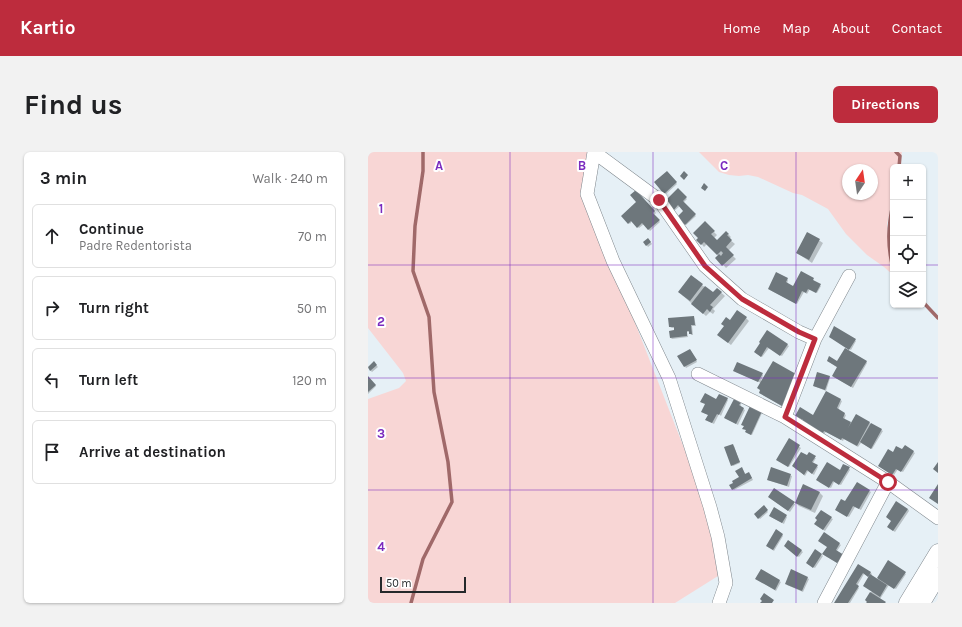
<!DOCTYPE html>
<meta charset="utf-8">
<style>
:root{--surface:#fff;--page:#f2f2f2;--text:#202124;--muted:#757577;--line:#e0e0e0;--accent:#bd2c3d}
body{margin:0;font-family:Karla,sans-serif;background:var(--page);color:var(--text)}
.controls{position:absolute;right:12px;top:12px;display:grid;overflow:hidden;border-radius:6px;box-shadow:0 1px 3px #0004}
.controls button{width:36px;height:36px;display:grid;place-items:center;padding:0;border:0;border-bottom:1px solid var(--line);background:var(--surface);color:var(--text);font:20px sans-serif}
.compass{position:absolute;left:474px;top:12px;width:36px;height:36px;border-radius:50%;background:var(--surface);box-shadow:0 1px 3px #0004;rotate:13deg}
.scale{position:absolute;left:12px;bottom:10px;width:86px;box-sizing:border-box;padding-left:4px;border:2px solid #25292b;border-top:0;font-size:11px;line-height:14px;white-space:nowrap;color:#25292b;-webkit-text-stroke:3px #fff;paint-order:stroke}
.stop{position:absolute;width:12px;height:12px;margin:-9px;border:3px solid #bd2c3d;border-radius:50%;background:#fff}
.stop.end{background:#bd2c3d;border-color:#fff;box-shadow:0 1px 4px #0008}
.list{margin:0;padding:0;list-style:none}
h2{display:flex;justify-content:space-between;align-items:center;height:52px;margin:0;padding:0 16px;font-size:17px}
h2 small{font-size:13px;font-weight:400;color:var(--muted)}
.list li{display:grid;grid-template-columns:26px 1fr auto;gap:12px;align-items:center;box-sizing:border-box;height:64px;margin:0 8px 8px;padding:0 8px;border:1px solid var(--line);border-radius:6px}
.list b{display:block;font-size:15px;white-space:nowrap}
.list p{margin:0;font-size:13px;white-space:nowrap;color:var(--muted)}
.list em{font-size:13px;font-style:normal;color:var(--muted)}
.icon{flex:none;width:22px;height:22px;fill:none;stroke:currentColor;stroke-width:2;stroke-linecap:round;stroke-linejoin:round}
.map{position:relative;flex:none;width:570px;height:451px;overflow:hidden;border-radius:6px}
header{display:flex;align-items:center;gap:24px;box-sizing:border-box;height:56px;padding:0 20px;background:var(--accent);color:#fff}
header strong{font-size:19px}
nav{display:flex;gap:22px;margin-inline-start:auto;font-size:14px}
.intro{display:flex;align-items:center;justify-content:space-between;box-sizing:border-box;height:96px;padding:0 24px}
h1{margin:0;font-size:28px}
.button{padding:10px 18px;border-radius:6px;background:var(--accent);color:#fff;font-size:14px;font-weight:700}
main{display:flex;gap:24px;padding:0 24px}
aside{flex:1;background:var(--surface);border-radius:6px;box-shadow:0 1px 3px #0004}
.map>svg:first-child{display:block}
.green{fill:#f8d6d5;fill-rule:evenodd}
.shadow{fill:#0003}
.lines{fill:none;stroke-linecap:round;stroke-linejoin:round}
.stream{stroke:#a06969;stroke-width:3.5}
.building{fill:#6e777c}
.minor-casing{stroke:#80888e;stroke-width:14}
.major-casing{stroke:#80888e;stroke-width:17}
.minor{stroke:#fff;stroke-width:13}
.major{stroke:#fff;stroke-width:16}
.route{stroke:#bd2c3d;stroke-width:5}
.grid{fill:none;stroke:#7b2cbf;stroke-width:1;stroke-opacity:0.55}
.grid-label{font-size:13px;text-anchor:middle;font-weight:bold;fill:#7b2cbf;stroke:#fff;stroke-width:4;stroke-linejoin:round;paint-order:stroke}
</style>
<header>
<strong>Kartio</strong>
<nav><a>Home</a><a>Map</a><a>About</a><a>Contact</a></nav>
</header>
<div class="intro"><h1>Find us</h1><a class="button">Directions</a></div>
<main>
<aside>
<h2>3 min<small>Walk · 240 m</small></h2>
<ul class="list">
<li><svg class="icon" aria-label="ahead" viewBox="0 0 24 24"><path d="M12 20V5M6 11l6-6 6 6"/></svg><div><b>Continue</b><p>Padre Redentorista</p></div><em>70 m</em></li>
<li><svg class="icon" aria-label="right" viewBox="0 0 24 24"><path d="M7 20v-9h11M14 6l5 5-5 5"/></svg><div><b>Turn right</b></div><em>50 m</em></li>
<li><svg class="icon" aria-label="left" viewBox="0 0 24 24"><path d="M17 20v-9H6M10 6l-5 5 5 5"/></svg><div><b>Turn left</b></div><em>120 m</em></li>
<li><svg class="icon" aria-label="arrive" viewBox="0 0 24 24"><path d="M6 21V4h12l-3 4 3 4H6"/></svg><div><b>Arrive at destination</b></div></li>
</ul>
</aside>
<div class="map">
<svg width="570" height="451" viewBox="0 0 570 451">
<rect width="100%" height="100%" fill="#e6f0f6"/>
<!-- green -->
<path class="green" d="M3 0H219L216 23 228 71 350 383V424L307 451H0V247L31 236 38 229 35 221 0 176V4Z
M331 0H534L531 15H525V50L523 54 519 72 521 101 525 106V123L516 115 499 103 478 82 460 57 434 43 425 41 390 25 380 23 371 24 361 23 351 20ZM480 18H504V42H480Z"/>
<!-- shadow -->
<path class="shadow" d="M299 20 309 32 298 42 287 30Z
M310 38 319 47 315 51 328 64 318 73 311 65 317 59 312 54 306 59 297 50Z
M268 39 288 61 286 63 292 70 282 79 276 72 271 76 264 69 262 72 254 64 270 50Z
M337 71 349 83 346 86 349 89 358 80 363 85 361 87 367 92 360 99 368 107 358 116 349 106 351 104 339 92 336 95 330 88Z
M440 81 455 91 444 111 429 101Z
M280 87 284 92 280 95 276 90Z
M323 124 345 142 349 137 357 144 345 157 347 159 345 162 342 160 338 164 314 143Z
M419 127 420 128 419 132 425 135 445 127 446 129 453 134 449 141 442 137 439 142 436 140 429 152 402 138Z
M326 165 328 174H324L325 183H323L322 180H319L320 185 304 187 303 186 308 179 307 176H304L302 175 301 167Z
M378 166 381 169 363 193 354 186 362 169Z
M399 179 421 194 414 204 401 196 394 205 388 201Z
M462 185 487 188 488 189 483 198Z
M323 199 329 210 318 216 311 204Z
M460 209 470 210 498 209 499 211 485 236 466 225 470 216Z
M6 211 10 215 4 220 0 216Z
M368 220 394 222 395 223 393 229H394L428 223 415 255 392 241 393 231Z
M461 224 462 226 458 239 446 234Z
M0 226 8 234 0 242Z
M458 240 474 249 470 258 478 263 476 268 484 272 488 263 515 279 504 297 493 291 490 295 476 287 475 289 458 280 456 282 436 271 446 264Z
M359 247 360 248 353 264 351 262 346 272 340 269 341 263 336 261 338 252 348 248Z
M372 251 373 253 372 255 377 258 370 273 359 267Z
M393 260 394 261 384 283 379 281 376 274 374 273Z
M421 288 433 296 421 315 411 309Z
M366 294 372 311 365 314 364 313Z
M537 294 547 301 535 320 530 317 526 323 512 315 525 301 534 299Z
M439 305 448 306 445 311 450 315 446 323 440 319 437 324 426 314Z
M481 316 482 318 473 333 466 330 463 336 451 330 472 319Z
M403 317 424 324 421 335 400 328Z
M375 318 378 323 382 322 385 328 366 338 364 337 372 326Z
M489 331 503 340 493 358 487 355 481 365 470 359 478 351Z
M436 334 452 341 455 344 447 361 431 354 428 351 422 360 402 346 427 352Z
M396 355 400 360 392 367 387 362Z
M540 357 541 359 527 380 521 376Z
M418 364 419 365 416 372 403 365Z
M463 366 465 367 457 379 449 374Z
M414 382 415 384 406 399 400 395Z
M457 382 473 393 469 399 477 405 471 412 457 403 460 395Z
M421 389 435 400 431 405 418 396Z
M454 403 455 404 447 416 440 412Z
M521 410 538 422 528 437 521 433 512 447 517 451H499L500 450 498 448 504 439 502 425 496 422 489 434 491 436 482 451H467L491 414 503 421 504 422 503 424 509 428Z
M424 418 441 427 435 440 419 433Z
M393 419 413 430 408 439 390 428Z"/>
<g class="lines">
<!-- stream -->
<path class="stream" d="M528 0 532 4 531 15
M525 52C520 74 519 93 525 116
M555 150 570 166
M43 451 55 407 84 350 80 310 66 240 61 165 45 119 47 74 55 19V0"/>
</g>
<!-- building -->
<path class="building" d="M299 19 309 30 296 42 286 30Z
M316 19 320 23 316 28 312 24Z
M336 31 340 35 337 39 333 36Z
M310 36 319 45 315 49 328 62 317 73 309 65 315 59 310 53 305 59 296 50Z
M268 38 287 59 285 61 292 68 280 78 274 71 269 76 263 69 260 72 253 64 268 50 262 43Z
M337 69 347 79 343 82 349 88 358 79 361 82 359 83 364 88 358 95 366 103 354 114 347 106 351 102 353 104 355 101 353 99 349 103 336 90 333 93 328 88 330 86 325 81Z
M439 80 452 87 441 108 428 101Z
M280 86 283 90 278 94 275 90Z
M433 119 446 126 445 128 453 132 448 141 440 137 438 141 434 139 428 152 400 137 408 120 420 126 418 130 425 134Z
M323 123 335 132 322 149 310 140Z
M337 134 345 140 349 136 354 140 342 153 345 155 342 160 339 157 335 162 323 152Z
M369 158 379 165 360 191 349 183 356 174 353 172 358 165 362 168Z
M326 164 327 173H323L324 182H321V179H319V184L302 186 301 179 306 178V175H301L300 166Z
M466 174 488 187 481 198 461 185Z
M399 178 420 192 412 204 399 195 393 205 386 200 392 191 391 190Z
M477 196 499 209 483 235 464 224 469 215 459 209 461 204 469 209Z
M322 197 329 208 316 215 309 204Z
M6 209 9 213 2 219 0 215Z
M405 209 428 222 419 241 421 242 414 254 391 241 392 238 389 236Z
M369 210 395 221 390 230 365 219Z
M449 220 462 224 457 238 445 234Z
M0 224 8 233 0 240Z
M458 239 473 247 469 256 477 261 475 266 483 270 480 276 488 262 502 270 489 294 474 286 473 288 456 279 455 281 434 270 435 268 427 264 432 255 445 263Z
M337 241 348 247 351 242 360 246 351 263 349 262 344 271 337 268 340 263 333 260 337 252 332 250Z
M366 247 373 251 371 253 376 256 368 272 356 266Z
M382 254 394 259 383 283 377 280 378 278 374 277 376 274 373 273Z
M503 271 514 277 503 297 492 290Z
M421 286 432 293 420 315 408 308Z
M365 292 372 310 363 314 356 295Z
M537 293 546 299 533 320 528 317 524 323 510 314 520 297 525 300 528 294 534 297Z
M433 300 439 303 441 300 448 304 444 310 450 313 444 322 439 318 436 323 424 314Z
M459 310 472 318 475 312 482 315 471 333 465 329 461 336 448 328Z
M570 310V321L565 317Z
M374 315 377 322 381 320 384 326 364 338 361 333 365 331 364 329 371 325 367 319Z
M403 315 423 322 419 334 399 328Z
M489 330 502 338 491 357 485 354 479 365 467 358 473 347 477 349Z
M435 332 452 340 443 358 427 351Z
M570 332V352L561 346Z
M406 336 427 350 420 359 400 345Z
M528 349 540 357 525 379 519 375 523 369 518 365Z
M396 353 400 358 390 367 386 362Z
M406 355 419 363 414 371 401 364Z
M453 358 464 365 455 378 446 372 449 368 447 366Z
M408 377 415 382 405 398 398 394Z
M456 380 472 391 468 398 476 403 469 411 454 402 459 395 450 389Z
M420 388 434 398 429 405 416 394Z
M447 397 454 402 445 416 438 411Z
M520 408 538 420 526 437 509 426Z
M490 412 503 420 500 425 495 421 488 432 491 434 480 451H466Z
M393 417 412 428 407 438 387 427Z
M423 417 440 425 434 439 417 432Z
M502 422 519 433 512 445 495 434Z
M502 440 518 450 517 451H498L499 450 497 448Z
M396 441 406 448 404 451H392L394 449 392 447Z"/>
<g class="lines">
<!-- minor casing -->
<g class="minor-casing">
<path id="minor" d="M226 0 219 42 245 109 301 226 342 355 350 385 358 431 351 451
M226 0 291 48 337 114 374 147 431 180 447 187
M330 222 417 265 520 330 570 366
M417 265 447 187 481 124
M456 451 520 330"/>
</g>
<!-- major casing -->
<g class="major-casing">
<path id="major" d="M539 451 570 400
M554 451 570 424"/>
</g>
<!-- minor -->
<use href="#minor" class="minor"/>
<!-- major -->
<use href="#major" class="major"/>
</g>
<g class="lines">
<!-- route -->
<path class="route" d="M291 48 337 114 374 147 431 180 447 187 417 265 520 330"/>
</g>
<!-- grid -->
<path class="grid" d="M142 0V451M285 0V451M428 0V451M0 113H525M555 113H570M0 226H570M0 338H570"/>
<g class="grid-label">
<text x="71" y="18">A</text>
<text x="214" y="18">B</text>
<text x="356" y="18">C</text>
<text x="13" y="61">1</text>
<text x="13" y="174">2</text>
<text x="13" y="286">3</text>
<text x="13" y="399">4</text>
</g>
</svg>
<div class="controls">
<button>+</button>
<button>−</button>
<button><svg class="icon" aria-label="locate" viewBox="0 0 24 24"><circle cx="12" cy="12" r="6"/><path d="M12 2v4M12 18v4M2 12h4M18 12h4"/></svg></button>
<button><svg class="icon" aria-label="layers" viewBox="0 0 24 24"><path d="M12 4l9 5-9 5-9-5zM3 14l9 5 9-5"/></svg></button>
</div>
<svg class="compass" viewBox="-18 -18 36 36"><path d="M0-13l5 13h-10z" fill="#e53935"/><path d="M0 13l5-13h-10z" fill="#757577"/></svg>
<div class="scale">50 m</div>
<div class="stop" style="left:520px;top:330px"></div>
<div class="stop end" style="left:291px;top:48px"></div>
</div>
</main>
